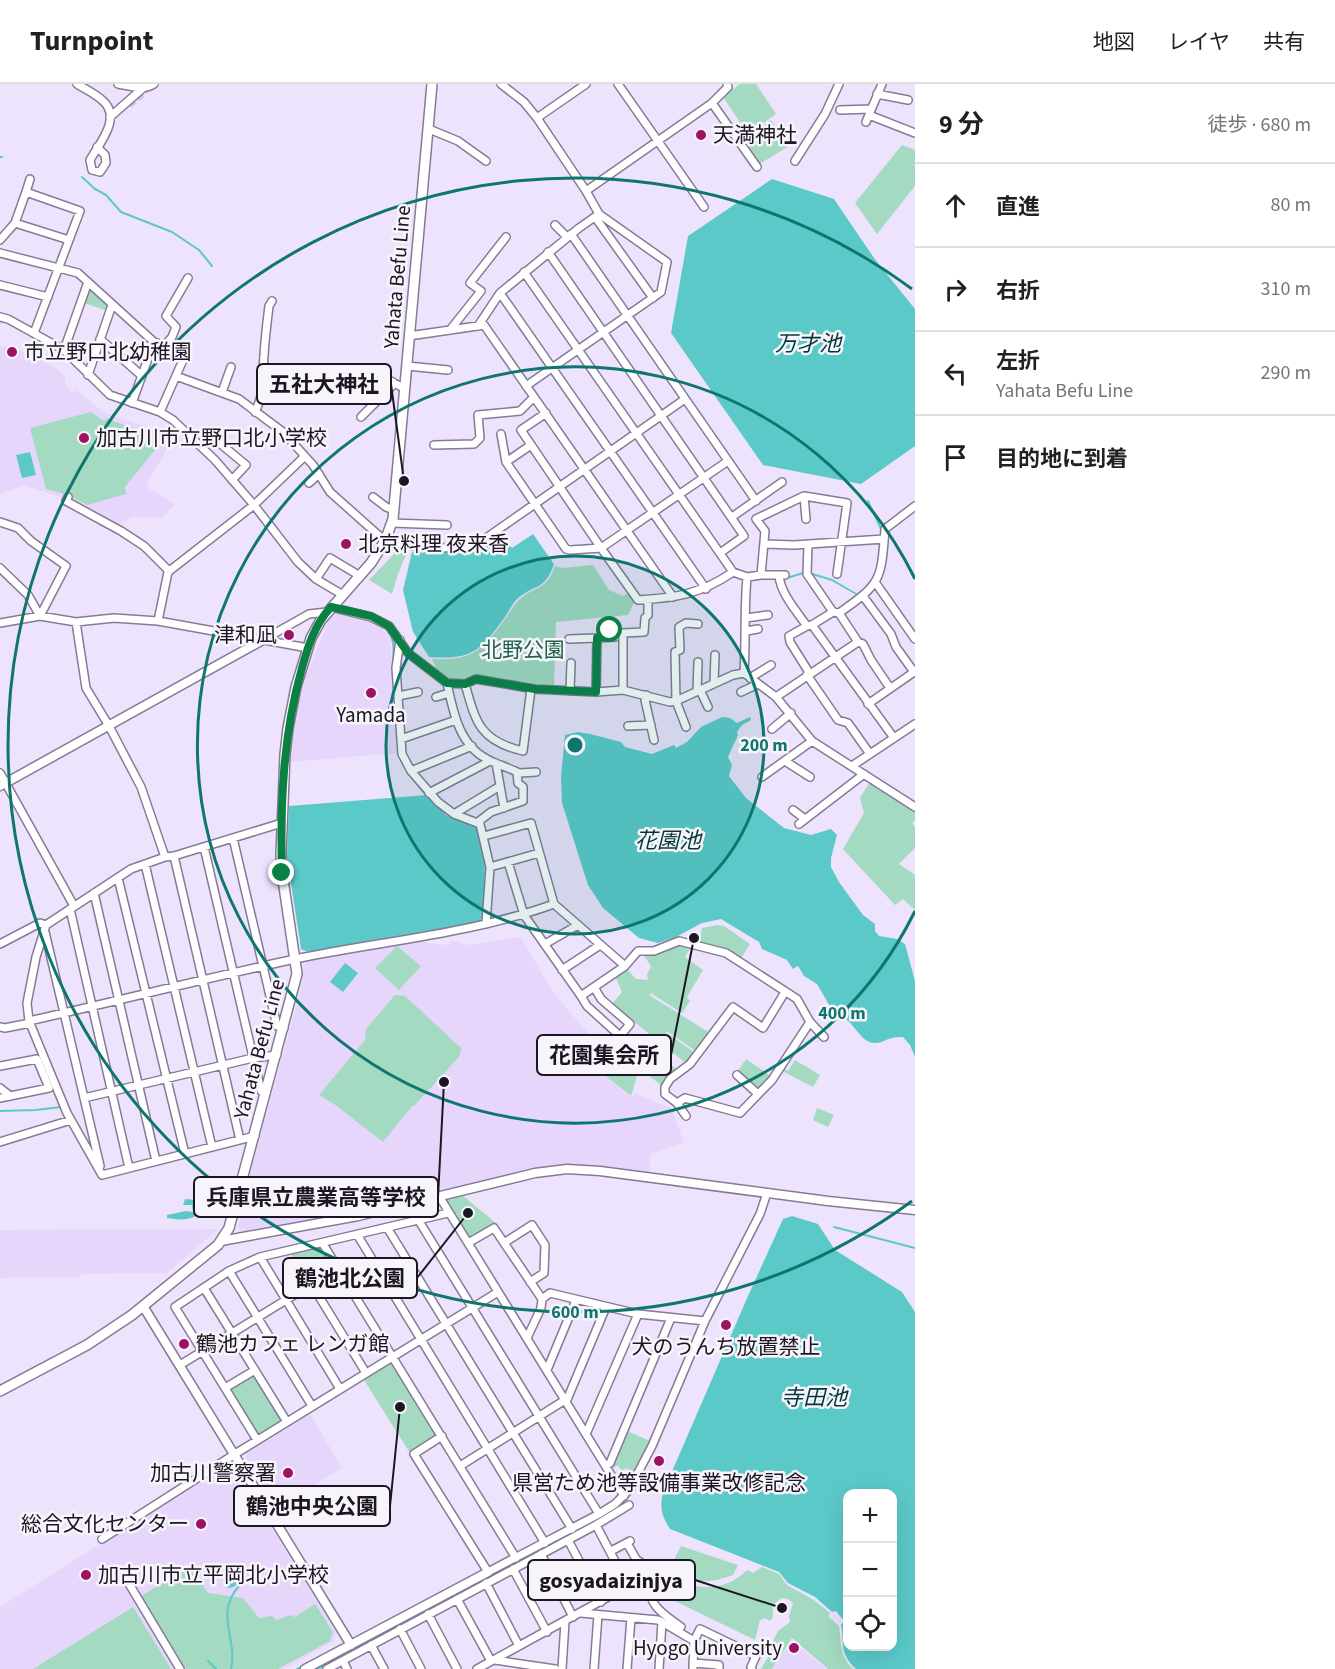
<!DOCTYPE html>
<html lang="ja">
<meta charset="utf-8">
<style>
:root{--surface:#fff;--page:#f2f2f2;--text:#202124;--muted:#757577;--line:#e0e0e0}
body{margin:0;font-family:"Source Sans 3","Noto Sans JP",sans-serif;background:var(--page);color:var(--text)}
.controls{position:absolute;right:18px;bottom:18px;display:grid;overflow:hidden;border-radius:12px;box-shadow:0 6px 24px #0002}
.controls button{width:54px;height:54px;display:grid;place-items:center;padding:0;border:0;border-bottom:2px solid var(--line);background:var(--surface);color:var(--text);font:30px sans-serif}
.stop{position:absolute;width:18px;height:18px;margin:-14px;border:4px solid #0b8043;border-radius:50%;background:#fff}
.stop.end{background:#0b8043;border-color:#fff;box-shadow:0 2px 6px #0008}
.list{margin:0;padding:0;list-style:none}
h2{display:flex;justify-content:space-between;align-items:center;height:78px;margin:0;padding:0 24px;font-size:26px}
h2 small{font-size:20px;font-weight:400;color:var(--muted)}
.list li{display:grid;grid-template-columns:39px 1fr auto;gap:18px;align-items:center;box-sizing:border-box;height:84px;padding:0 24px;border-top:2px solid var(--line)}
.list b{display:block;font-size:22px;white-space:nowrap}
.list p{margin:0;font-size:20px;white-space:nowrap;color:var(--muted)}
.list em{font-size:20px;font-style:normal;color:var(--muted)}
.icon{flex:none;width:33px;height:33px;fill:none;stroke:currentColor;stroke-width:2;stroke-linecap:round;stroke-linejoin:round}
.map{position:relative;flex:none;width:915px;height:1585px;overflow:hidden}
header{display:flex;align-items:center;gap:36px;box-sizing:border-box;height:84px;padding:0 30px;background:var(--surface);border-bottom:2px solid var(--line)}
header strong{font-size:28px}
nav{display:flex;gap:33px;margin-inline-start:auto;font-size:21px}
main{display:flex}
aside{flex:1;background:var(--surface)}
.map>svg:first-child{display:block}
.built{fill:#e7d6fc}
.green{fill:#a3dac1}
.water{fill:#5cc9c9;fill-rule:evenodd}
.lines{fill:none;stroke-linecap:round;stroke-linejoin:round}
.stream{stroke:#5cc9c9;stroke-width:2}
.minor-tunnel{stroke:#cec4db;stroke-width:7;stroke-dasharray:7 3.5;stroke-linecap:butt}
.minor-casing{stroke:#867a95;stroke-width:10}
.tertiary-casing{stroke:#867a95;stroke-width:11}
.secondary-casing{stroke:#867a95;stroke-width:12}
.minor{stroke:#fff;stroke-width:7}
.tertiary{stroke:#fff;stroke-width:8}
.secondary{stroke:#fff;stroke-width:9}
.route{stroke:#0b8043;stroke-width:8}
.ring{fill:none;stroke:#0f766e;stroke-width:3}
.poi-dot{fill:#9c1363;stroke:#f7f4fb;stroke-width:2}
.labels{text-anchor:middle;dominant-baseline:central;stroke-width:5;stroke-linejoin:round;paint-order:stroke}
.poi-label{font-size:21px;fill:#1b1621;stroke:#f7f4fb;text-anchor:start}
.street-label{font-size:21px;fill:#1b1621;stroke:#f7f4fb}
.park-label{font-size:21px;fill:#206249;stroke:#f7f4fb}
.water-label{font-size:22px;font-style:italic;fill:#013838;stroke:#f7f4fb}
.centre{fill:#0f766e;stroke:#f7f4fb;stroke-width:3}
.ring-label{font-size:18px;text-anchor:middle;font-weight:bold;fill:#0f766e;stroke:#f7f4fb;stroke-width:5;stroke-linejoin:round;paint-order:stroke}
.leader{fill:none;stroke:#1b1621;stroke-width:2}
.callout-dot{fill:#1b1621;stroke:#f7f4fb;stroke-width:2}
.callout{fill:#f7f4fb;stroke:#1b1621;stroke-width:2}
.callout-label{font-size:22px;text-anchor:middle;font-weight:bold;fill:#1b1621}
</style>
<header>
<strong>Turnpoint</strong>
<nav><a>地図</a><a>レイヤ</a><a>共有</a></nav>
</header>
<main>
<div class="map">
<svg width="915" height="1585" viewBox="0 0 915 1585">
<rect width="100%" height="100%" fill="#eee3fc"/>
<!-- built -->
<path class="built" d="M0 262 11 263 37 274 60 287 65 294 66 301 73 309 76 306 105 329 156 346 172 357 147 399 148 404 175 420 162 434 131 433 127 437 113 440 64 414 24 402 0 410Z
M336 527 368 535 371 540 381 543 390 554 398 669 290 678 293 644 305 595 329 536Z
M521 853 545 895 561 918 592 953 613 968 598 986 632 1014 635 1010 671 1024 684 1058 651 1070 649 1090 574 1082 320 1136 243 1149 238 1142 247 1100 295 927 301 904 303 882 308 877 422 856 429 859 449 861 452 856 468 861Z
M218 1145 167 1189 81 1190 79 1193 0 1194V1146Z
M310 1330 342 1384 277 1423 246 1373 247 1369Z
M229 1379 232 1380 336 1548 334 1557 285 1585H0V1523Z
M792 1556 819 1579 826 1585H773Z"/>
<!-- green -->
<path class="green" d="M740 0H756L776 30 748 50 723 13Z
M771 36 789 62 761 79 757 78 744 58 745 54Z
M902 61 915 66V102L877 150 855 119Z
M89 203 109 222 108 227 84 219Z
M91 328 104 337 108 334 115 338 155 351 159 361 125 403 126 410 87 421 68 411 46 405 30 344Z
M398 466 406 471 398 490 392 510 369 496Z
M593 481 609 506 623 512 629 508 635 516 628 531 556 538 554 601C529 600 504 593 479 592 469 592 461 598 451 595 441 591 435 584 432 575 472 577 482 567 505 535 509 529 514 521 519 516 535 501 546 508 555 482L562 484Z
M871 696 915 725V737L912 739 915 743V764L899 780 915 791V826L903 815 895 821 843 765 864 729 860 714Z
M718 841 724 842 750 860 740 876 699 859 702 844Z
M677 860 692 861 685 873 703 886 687 913 690 917 682 929 652 910 654 908 649 911 710 949 697 968 667 947 662 954 667 949 694 968 687 980 612 920 622 908 616 894 626 884 636 895 648 896 647 891 651 882 642 869Z
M397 862 421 882 399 906 375 884Z
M395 911 405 912 462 965 458 974 414 1022 413 1021 383 1058 334 1020 319 1011 365 956 366 945Z
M627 949 678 986 664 1003 623 973 631 962 622 956Z
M613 969 638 989 631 1012 598 986Z
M746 975 772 993 760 1008 737 988Z
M795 976 820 991 813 1003 782 987 784 984 788 987Z
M817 1024 834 1031 828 1043 813 1036Z
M462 1111 496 1139 472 1154H469L447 1118V1114Z
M321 1163 333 1183 309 1199 291 1170Z
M389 1280H392L435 1350V1353L410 1369 364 1296Z
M251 1291 255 1292 280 1335V1339L260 1352 257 1351 231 1309 232 1304 239 1299 240 1301Z
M627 1347 650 1357 632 1393 627 1384 621 1387 618 1381 613 1384 612 1381Z
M681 1462 738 1481 733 1491C704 1501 695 1499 669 1485Z
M190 1482 208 1509 243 1514 259 1534 272 1532 276 1536 291 1531 295 1533 315 1520 333 1548 330 1557 278 1585H186L141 1512Z
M762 1483 779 1490 787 1501 814 1516 830 1529 828 1532 839 1542C841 1558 840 1573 853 1585H828L792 1554 772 1585H761L770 1570V1563L778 1547 790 1538 789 1532 793 1519 788 1515 781 1514 773 1521V1533L770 1537 765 1534 760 1536 755 1556 677 1518C665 1511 662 1506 662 1492 690 1504 723 1511 747 1486L753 1489Z
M133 1523 171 1585H33Z"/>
<!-- water -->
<path class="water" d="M772 95 834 115 874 174 915 225V362L861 400 763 381 671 249 688 152Z
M30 368 36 391 22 394 16 371Z
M502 450 512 464 533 450 554 480C544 508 536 499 518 514 513 518 509 527 505 533 480 567 473 576 429 573L413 548 403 506 412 468 465 469 481 465Z
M722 633 730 634 737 639 750 633 751 636 742 641 737 648 738 651 728 673 732 681 729 692 746 714 784 744 811 751 831 745 837 751 831 774V783L839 798 863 831 875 840V847L879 852 897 855 905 860 915 897V973L910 961 903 953C888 952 884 959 875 959 861 959 855 940 844 934 841 933 838 932 835 931L817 900 804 892 798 882 793 885 787 876 762 865 759 858 721 835 702 839 676 853 658 859 639 854 603 824 588 801 562 719 561 693 565 651 578 648 590 650 621 658 625 663 652 670 674 661 676 664 687 658 701 643Z
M427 711 446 731 476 742 485 772 483 833 479 838 308 868 301 865 287 773 289 722Z
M345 879 358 889 343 908 330 898Z
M185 1115 197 1116V1131C188 1137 178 1136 167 1134V1131L186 1127 193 1128 192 1121H183Z
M792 1132 818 1140 835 1166 902 1208 915 1228V1585H856C838 1568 845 1559 841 1541L844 1537 836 1527 832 1528 815 1513 788 1499 779 1488 670 1445C661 1432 659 1421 664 1406L748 1212 783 1135ZM848 1410H892V1562H848Z
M229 1480 239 1496C237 1502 233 1504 227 1504 233 1496 231 1489 226 1481Z"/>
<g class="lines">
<!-- stream -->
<path class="stream" d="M0 73H2
M82 93 95 105 106 111 121 128 172 148 199 166 212 182
M868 417 882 447
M809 489 832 496 858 511
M762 494H775
M784 495 803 489
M388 546C396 558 393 569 393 582
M399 671 408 689 426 711
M0 1027 36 1026 61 1023
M834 1143 915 1164
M618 1424 636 1404
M208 1577 216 1585
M231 1585C238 1555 214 1530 239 1502L238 1500
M297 1585 304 1581
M318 1585 540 1467"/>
<!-- minor-tunnel -->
<path class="minor-tunnel" d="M129 21 146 7"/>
<!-- minor casing -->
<g class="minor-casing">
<path id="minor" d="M77 0C85 5 94 9 102 16 123 33 99 60 90 76L92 86 100 88 106 79 105 71 97 63
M118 0C129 2 144 7 154 0
M501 0 524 18 537 34
M618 0 704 123
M877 10 908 16
M712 19 757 83
M840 26 871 25
M869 31 915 49
M110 33 143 4
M866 38 882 0
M429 45 458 57 486 77
M795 77 825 30 839 0
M586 107 712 19 728 3 727 0
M26 108 30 95
M595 133 653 214
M15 139 69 156
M555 141 567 153
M571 150 756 417
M0 156 15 139 26 108 80 127 34 249
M548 168 744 452 720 469
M0 169 78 189 154 258 132 319
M524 188 733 488
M0 201 48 213
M500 209 706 505
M0 233 8 235 64 266 110 311 160 328 173 336 215 376 254 421 298 478 316 495 343 511
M478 242 500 209 579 144 599 130
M450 246 481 207 470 199 506 153
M409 252 484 241 673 513
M100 255 142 292
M154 258 183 269V276L160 328
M164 262 172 253 176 243 166 232 188 194
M64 266 88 198
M407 282 448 286
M88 291 112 221
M380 291 405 305
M176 292 239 315 283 348 313 381 330 408 385 457 431 465 468 462 479 459 685 315
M526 302 661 208 667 178 599 130 586 107 537 34 586 0
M222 308 231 283
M255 328C266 306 262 293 264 271 265 255 267 238 269 222L272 217
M546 329 521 346 601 464 728 377
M361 333 392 302 393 298
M501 350 506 378 566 465 570 466 601 464 638 516C676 514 701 510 733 488L747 493 761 491H785
M434 361 474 360 480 354 478 331 520 327 534 313
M200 362 211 352 246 381 232 396
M506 378 531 361
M309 399 319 390
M804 412 806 435
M68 413 66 417 121 447 144 462 169 487
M373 413 386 423 394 426
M732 433 782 398
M0 438 18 444 31 457 66 482 40 532
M392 439 447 441
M764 460 794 461 884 455
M808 461 807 490 833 528
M0 484 28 511 40 532
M761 491 765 447 756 435 804 412 847 419 837 490
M779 491C780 509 797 528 807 542L812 541 894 654
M316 495 330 474 360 492
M875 498 915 555
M863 512 891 550 896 563 914 588 868 620
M331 523 371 533 389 542 408 569 447 599 465 600 476 595 535 605 596 608 623 606 670 618 676 617 733 591 744 589 776 613 812 657 915 723
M839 529 858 558 863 560 871 576 890 604
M746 534 768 531
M158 537 168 488 254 421 304 373
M76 538 86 604 109 642 141 703 165 773
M0 539 40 532 76 538 114 534 158 537 308 564
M812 541 833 528 839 529C882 499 881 496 885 445L915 422
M807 542 789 552 790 558 810 590
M746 547 758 545
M569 555 597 554
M400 556 396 584 402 670 411 687 438 718 454 730 480 740 490 783 486 840
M261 557 309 530 327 528
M744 589C746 557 744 525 747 493
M807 591 838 636 848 639 870 670
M750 594 771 581
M447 599C453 627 459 661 487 675 496 680 507 683 517 688L518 699 523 703V717L491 728 478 738
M714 599 715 571
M465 600C476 639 480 657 523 667L531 605
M623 606V549L644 548 645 534 648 531V516
M700 606 708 623
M570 607 571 579
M697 607 698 578
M596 608 597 554 615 553
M741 608 758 600
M646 611 645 616 654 656
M398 612 418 608
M436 613 449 609
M776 613 858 558
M628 642 651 641
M686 643 676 617 675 568 680 566 679 543 686 539 698 540
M772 645 791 629
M401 655 456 636
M785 677 810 693
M496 679 504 724
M852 682 915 640
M411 687 472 662
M517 688 520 689 536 688
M0 689 74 822
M762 693 812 657
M429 709 490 677
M793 726 805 735
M454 730 500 702
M799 740 864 690
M484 752 531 739 554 820 625 882
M233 754 277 942 284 944
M204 763 261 1007 266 1009
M174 772 240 1056
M508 778 524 831 581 912 625 882 638 867H654L679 857 726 869 797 915 810 938 824 953
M145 780 212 1063
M490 783 539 769
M118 794 185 1070
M94 809 156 1077
M70 825 129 1084
M45 848 100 1082
M0 860 40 839 46 841
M545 860 578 841
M562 886 600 861
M581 912 587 922 620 952 630 940 601 915 594 903
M29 937C118 917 206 894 295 875 381 857 471 850 554 820
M0 943 5 944 30 939
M0 982 37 975 49 1004 0 1014
M737 991 758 1010
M0 1004 10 1012
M84 1014 253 974 277 971
M677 1019 685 1014 740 1029 772 996 810 938
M686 1032 677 1019 665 1010V1003L670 995 690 980 733 923 763 944 785 908
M255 1052 102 1091 67 1029 29 937 27 919 36 873 46 841 131 785 165 773 174 772 282 739
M0 1058 71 1036
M439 1112 624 1412
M419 1137 599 1430
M388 1145 572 1445
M358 1152 545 1459
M468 1159 494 1144 542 1215 541 1224 527 1254
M504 1159 532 1141 545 1161 544 1189 530 1198
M323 1160 516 1474
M260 1173 340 1305
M229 1187 312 1322
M312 1201 366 1289
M204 1204 287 1338
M542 1215 550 1209 638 1230 705 1237
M180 1281 338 1184
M547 1286 576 1216
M225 1304 255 1286
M566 1318 606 1223
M586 1350 638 1230
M442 1352 414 1370 488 1488 599 1430 615 1420 629 1406 652 1362 705 1237 760 1130 767 1109
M257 1356 175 1223 229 1187 260 1173 448 1129
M460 1382 565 1316
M606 1382 610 1379 671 1234
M596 1441 629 1421
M102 1455 235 1370 498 1208
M568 1456 601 1518
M627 1459 636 1475 644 1481
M611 1467 630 1457
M541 1470 573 1533
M513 1485 547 1548
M125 1493 180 1585
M486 1499 519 1562
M457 1515 491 1577
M581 1529 658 1536 662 1538 694 1557 693 1585
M428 1530 457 1585
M400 1545 421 1585
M694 1557 700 1545 756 1572 751 1583 752 1585
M371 1561 384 1585
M756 1572 760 1564
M495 1576 555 1585
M343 1577 347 1585
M693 1579 719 1581V1585
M327 1585 596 1441 628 1502
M477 1585 628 1502 644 1497 650 1499C647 1522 665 1531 681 1543
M562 1585 565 1538
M594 1585 598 1531
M627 1585 631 1534
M659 1585 662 1538"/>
</g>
<!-- tertiary casing -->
<g class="tertiary-casing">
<path id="tertiary" d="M0 702 261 557
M221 1157 358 1132 535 1089 567 1085 600 1087 828 1117 915 1126
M143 1222 351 1561
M305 1585 488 1488"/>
</g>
<!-- secondary casing -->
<g class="secondary-casing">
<path id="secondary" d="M0 1307 87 1261 132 1231 218 1161 229 1144 297 890 282 789 281 770 285 670 288 644 296 603 311 554 321 536 371 479 385 457 393 435 432 0"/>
</g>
<!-- minor -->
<use href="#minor" class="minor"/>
<!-- tertiary -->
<use href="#tertiary" class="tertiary"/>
<!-- secondary -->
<use href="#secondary" class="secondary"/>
</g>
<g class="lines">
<!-- route -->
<path class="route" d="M282 789C280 720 283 651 302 584 308 562 315 540 331 523L371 532 389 542 408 569 447 599 465 600 476 595 535 605 596 608 597 554 610 553V546"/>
</g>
<!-- distance rings -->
<circle cx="575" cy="661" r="189" fill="#0f766e" fill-opacity=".12"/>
<g class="ring">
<circle cx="575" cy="661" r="189"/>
<path d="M915 827A378 378 0 1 1 915 495"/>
<path d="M912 1117A567 567 0 1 1 912 205"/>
</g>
<!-- markers -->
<g class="poi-dot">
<circle cx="701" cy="51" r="6"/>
<circle cx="12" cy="268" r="6"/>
<circle cx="84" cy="354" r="6"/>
<circle cx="346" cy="460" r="6"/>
<circle cx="289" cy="551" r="6"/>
<circle cx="371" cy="609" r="6"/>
<circle cx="726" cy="1241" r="6"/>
<circle cx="184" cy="1260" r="6"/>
<circle cx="659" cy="1377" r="6"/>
<circle cx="288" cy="1389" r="6"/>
<circle cx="201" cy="1440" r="6"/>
<circle cx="86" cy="1491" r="6"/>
<circle cx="794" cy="1564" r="6"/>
</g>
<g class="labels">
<!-- poi labels -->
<g class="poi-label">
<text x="713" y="51">天満神社</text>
<text x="24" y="268">市立野口北幼稚園</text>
<text x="96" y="354">加古川市立野口北小学校</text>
<text x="358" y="460">北京料理 夜来香</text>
<text x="277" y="551" text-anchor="end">津和凪</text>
<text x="371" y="631" text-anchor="middle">Yamada</text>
<text x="196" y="1260">鶴池カフェ レンガ館</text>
<text x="726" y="1263" text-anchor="middle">犬のうんち放置禁止</text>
<text x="276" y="1389" text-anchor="end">加古川警察署</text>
<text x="659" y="1399" text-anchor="middle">県営ため池等設備事業改修記念</text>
<text x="189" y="1440" text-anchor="end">総合文化センター</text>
<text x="98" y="1491">加古川市立平岡北小学校</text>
<text x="782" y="1564" text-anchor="end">Hyogo University</text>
</g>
<!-- street labels -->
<g class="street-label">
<text transform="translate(397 193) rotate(-85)">Yahata Befu Line</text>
<text transform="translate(259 965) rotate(-75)">Yahata Befu Line</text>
</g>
<!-- park labels -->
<g class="park-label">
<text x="523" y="566">北野公園</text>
</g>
<!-- water labels -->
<g class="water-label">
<text x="808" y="260">万才池</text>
<text x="668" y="757">花園池</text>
<text x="814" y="1314">寺田池</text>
</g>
</g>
<circle cx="575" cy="661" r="9" class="centre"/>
<g class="ring-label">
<text x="764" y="667">200 m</text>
<text x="842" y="935">400 m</text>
<text x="575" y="1234">600 m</text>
</g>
<!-- callouts -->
<path class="leader" d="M404 397L391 300M694 854L671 971M444 998L438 1113M468 1129L417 1194M400 1323L390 1422M782 1524L695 1496"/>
<g class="callout-dot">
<circle cx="404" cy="397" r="6"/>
<circle cx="694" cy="854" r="6"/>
<circle cx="444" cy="998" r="6"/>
<circle cx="468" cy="1129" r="6"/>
<circle cx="400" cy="1323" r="6"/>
<circle cx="782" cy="1524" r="6"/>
</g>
<g class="callout">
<rect x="257" y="280" width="134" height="40" rx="6"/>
<rect x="537" y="951" width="134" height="40" rx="6"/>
<rect x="194" y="1093" width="244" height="40" rx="6"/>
<rect x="283" y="1174" width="134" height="40" rx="6"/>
<rect x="234" y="1402" width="156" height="40" rx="6"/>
<rect x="528" y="1476" width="167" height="40" rx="6"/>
</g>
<g class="callout-label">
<text x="324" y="308">五社大神社</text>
<text x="604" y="979">花園集会所</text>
<text x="316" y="1121">兵庫県立農業高等学校</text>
<text x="350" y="1202">鶴池北公園</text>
<text x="312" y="1430">鶴池中央公園</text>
<text x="611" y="1504">gosyadaizinjya</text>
</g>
</svg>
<div class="controls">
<button>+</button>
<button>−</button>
<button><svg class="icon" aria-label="locate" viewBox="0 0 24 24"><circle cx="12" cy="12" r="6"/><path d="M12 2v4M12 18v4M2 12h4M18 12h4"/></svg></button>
</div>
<div class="stop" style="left:610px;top:546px"></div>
<div class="stop end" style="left:282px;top:789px"></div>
</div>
<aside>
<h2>9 分<small>徒歩 · 680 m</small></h2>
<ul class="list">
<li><svg class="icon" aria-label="ahead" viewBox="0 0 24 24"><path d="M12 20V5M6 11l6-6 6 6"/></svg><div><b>直進</b></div><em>80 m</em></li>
<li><svg class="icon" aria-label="right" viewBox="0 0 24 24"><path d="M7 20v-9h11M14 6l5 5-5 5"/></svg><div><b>右折</b></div><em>310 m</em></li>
<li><svg class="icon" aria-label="left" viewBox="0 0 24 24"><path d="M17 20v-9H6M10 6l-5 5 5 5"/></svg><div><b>左折</b><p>Yahata Befu Line</p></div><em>290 m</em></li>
<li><svg class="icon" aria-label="arrive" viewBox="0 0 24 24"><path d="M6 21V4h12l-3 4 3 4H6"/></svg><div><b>目的地に到着</b></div></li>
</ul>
</aside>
</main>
